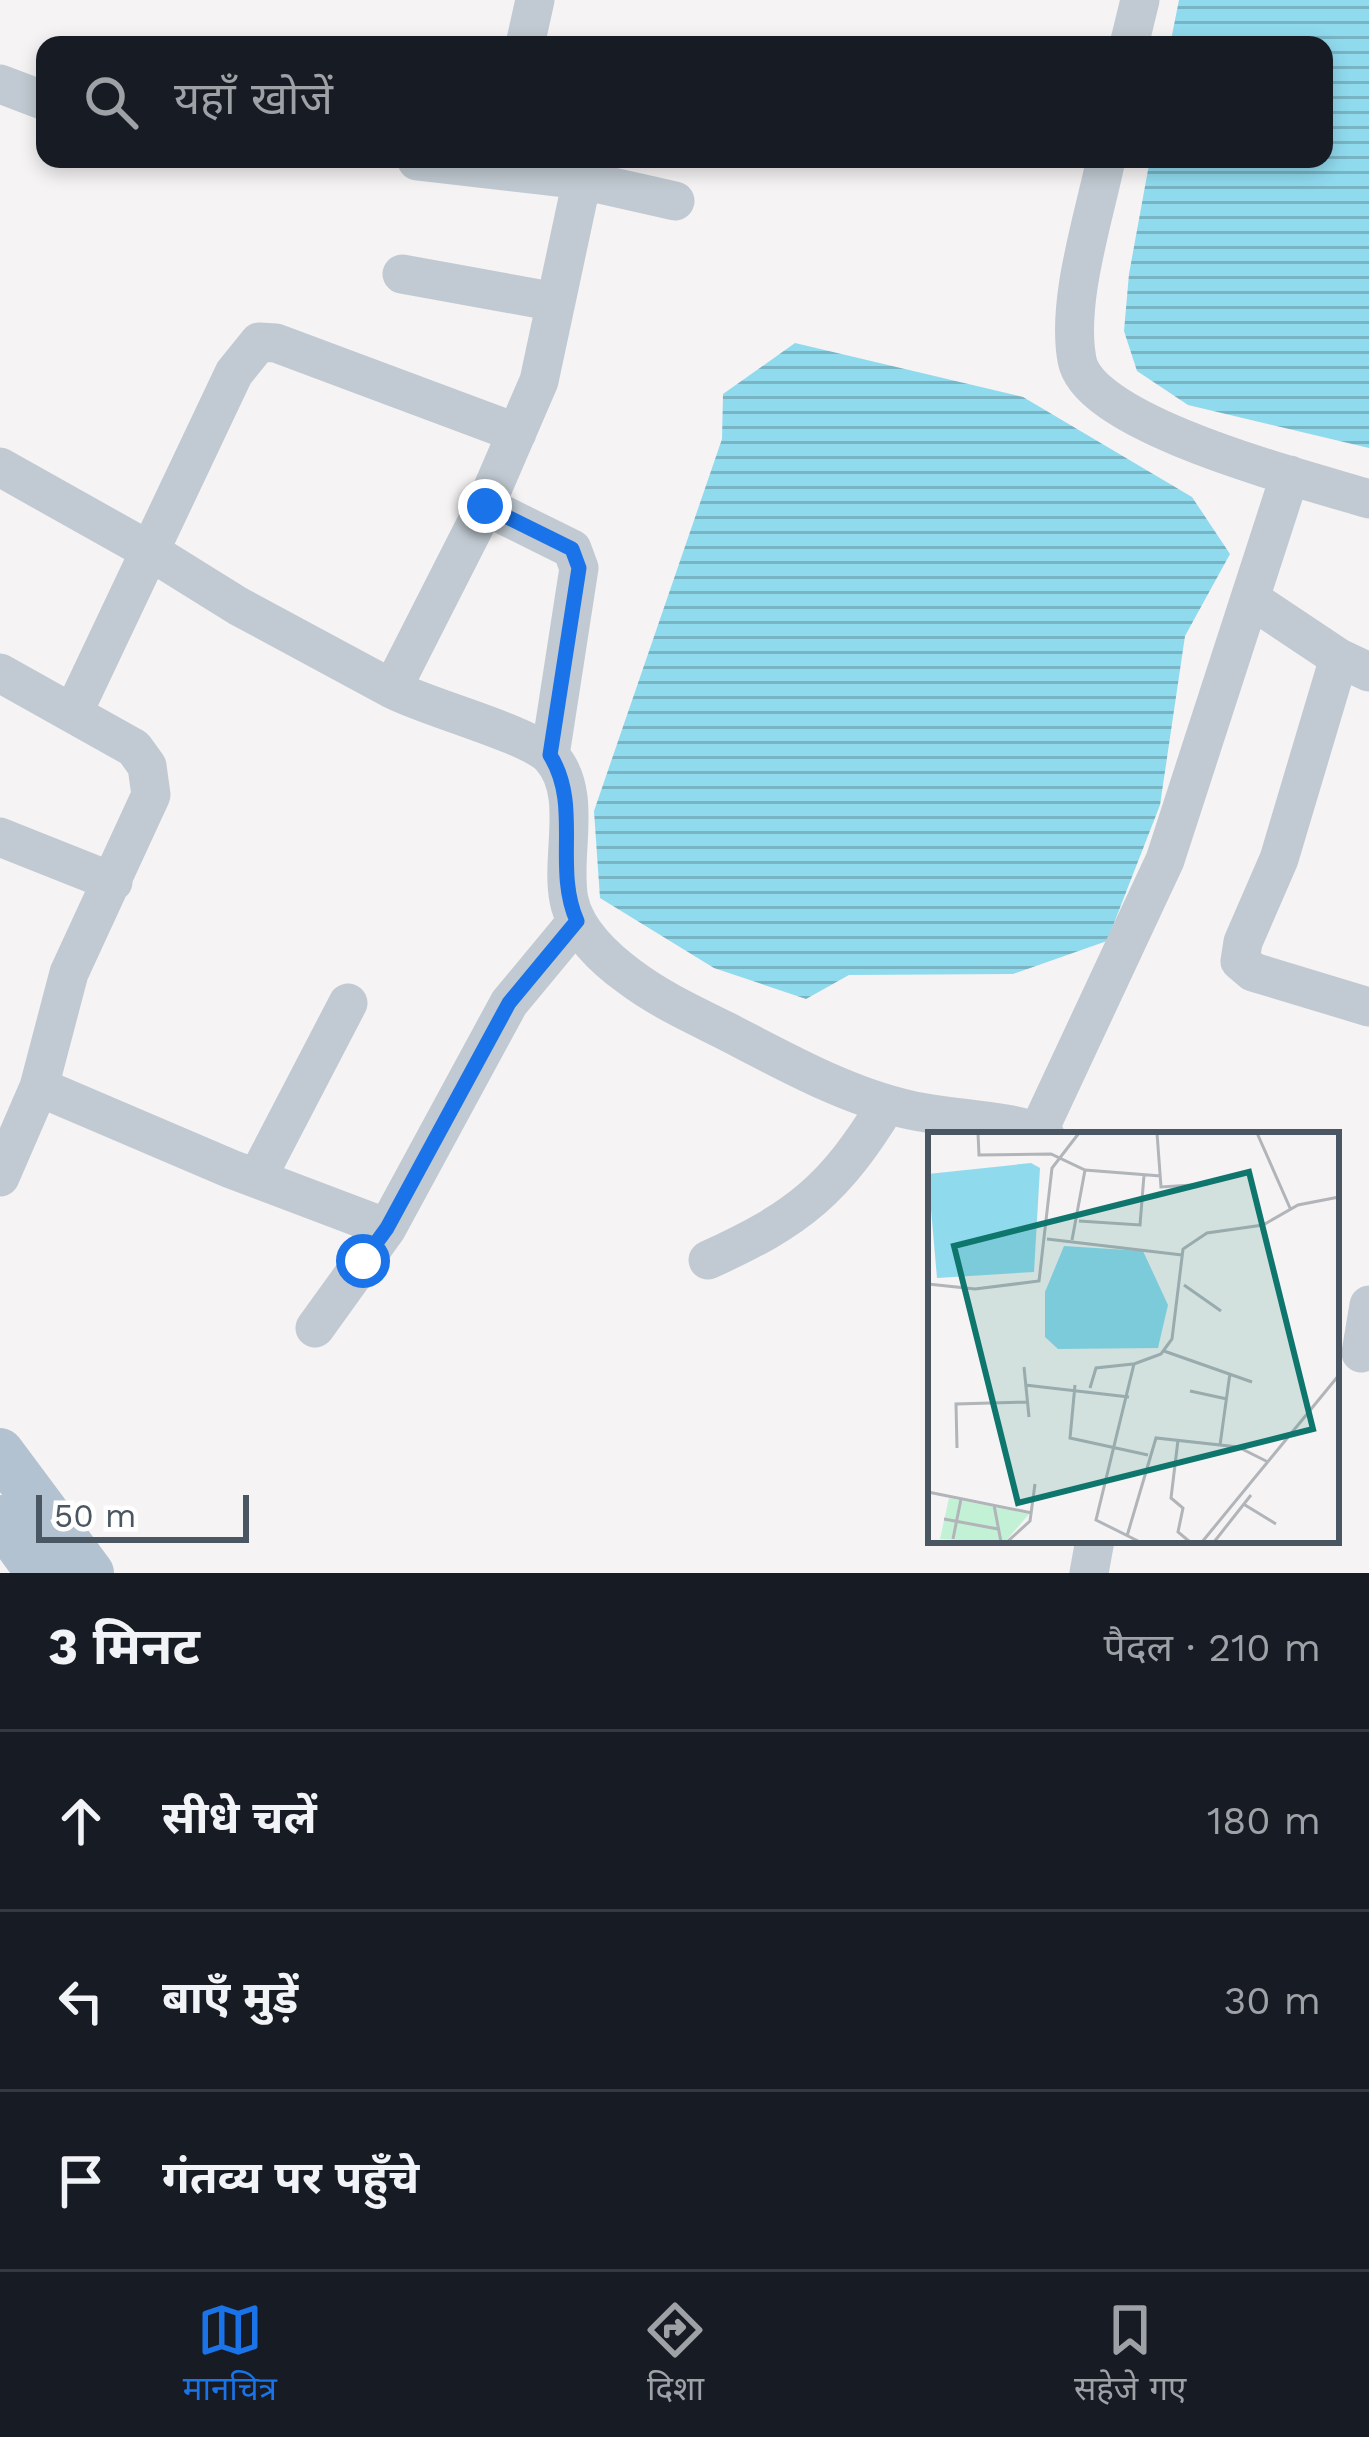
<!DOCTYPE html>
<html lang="hi">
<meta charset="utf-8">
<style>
:root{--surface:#171b24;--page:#242831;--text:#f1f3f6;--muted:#9ea1a6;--line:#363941;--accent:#1a73e8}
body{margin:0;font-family:"Work Sans","Noto Sans Devanagari",sans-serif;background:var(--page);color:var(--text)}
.scale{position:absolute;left:36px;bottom:30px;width:213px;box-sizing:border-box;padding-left:12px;border:6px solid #4a5661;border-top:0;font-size:33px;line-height:42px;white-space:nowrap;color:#4a5661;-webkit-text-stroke:9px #fff;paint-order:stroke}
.stop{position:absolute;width:36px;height:36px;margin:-27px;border:9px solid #1a73e8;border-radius:50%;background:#fff}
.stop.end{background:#1a73e8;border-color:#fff;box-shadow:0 3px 12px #0008}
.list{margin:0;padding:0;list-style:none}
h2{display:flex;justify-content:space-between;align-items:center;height:156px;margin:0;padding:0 48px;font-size:51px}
h2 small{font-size:39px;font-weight:400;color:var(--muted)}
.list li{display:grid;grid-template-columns:78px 1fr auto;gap:36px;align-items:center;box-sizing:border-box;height:180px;padding:0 48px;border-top:3px solid var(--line)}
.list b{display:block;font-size:45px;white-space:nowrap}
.list em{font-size:39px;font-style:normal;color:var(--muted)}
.icon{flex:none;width:66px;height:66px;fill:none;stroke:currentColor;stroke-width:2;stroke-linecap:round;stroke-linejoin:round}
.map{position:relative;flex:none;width:1369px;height:1573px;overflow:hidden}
.search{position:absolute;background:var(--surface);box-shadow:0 6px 18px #0003;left:36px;right:36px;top:36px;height:132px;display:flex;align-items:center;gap:30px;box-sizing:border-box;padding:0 42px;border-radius:24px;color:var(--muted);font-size:45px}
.sheet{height:696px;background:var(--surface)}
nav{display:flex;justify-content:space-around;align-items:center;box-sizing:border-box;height:168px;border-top:3px solid var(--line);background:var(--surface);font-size:33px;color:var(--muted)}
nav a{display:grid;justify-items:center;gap:6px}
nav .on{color:var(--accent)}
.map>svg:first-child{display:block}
.water{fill:url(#water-rules)}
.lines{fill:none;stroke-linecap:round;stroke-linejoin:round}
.minor{stroke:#c1cad2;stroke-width:39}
.major{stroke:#b3c2d1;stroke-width:48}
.route{stroke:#1a73e8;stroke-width:15}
.inset-road{fill:none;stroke:#b1b4b9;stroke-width:3}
.view{fill:#0f766e;fill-opacity:0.15;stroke:#0f766e;stroke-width:6}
.inset-edge{fill:none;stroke:#4a5661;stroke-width:6}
</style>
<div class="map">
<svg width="1369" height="1573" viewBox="0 0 1369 1573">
<defs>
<pattern id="water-rules" width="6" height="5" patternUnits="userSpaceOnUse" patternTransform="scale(3)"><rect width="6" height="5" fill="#90daee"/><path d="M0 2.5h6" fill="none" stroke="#78b4c4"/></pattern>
</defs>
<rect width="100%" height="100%" fill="#f5f3f3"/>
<!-- water -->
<path class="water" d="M1179 0H1369V448L1188 405 1137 371 1124 331 1129 274 1150 159H1324V45H1170Z
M795 343 1023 397 1192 497 1230 554 1185 636 1160 805 1107 941 1013 974 849 975 806 999 714 968 600 898 594 811 722 439 723 394Z"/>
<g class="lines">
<!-- minor -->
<path class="minor" d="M525 45 535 0
M1129 45 1140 0
M0 84 45 101
M1106 159C1094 218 1066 301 1077 360 1089 426 1308 480 1369 499
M417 161 582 180 675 201
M402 274 556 302
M0 467 148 550 238 606 392 689C428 708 530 734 551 757 584 793 560 856 569 900 575 931 605 959 630 977 659 999 694 1015 726 1031 784 1061 846 1096 910 1110 953 1120 1005 1118 1045 1135
M485 506 572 549 579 568 550 755
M1252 600 1339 658 1369 672
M1339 658 1279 859 1243 942 1240 961 1253 972 1369 1007
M0 673 134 748 147 766 151 795 69 973 39 1087 0 1177
M392 689 485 506 539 381 582 180
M73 713 234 373 259 342 276 343 517 433
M0 837 113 882
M39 1087 231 1169 387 1228
M1038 1132 1165 860 1290 475
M257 1178 348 1003
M708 1260C799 1219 835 1189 887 1104
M315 1328 387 1228 509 1003 577 921
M1361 1353 1369 1305
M1089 1573 1095 1540"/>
<!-- major -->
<path class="major" d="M0 1452 90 1573
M0 1519 40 1573"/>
</g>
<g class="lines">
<!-- route -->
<path class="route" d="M363 1261 387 1228 509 1003 577 921C553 867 582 806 550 755L579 568 572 549 485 506"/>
</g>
<!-- overview -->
<g transform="translate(928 1132)">
<rect width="411" height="411" fill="#f5f3f3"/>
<path d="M21 366 101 382 77 410 12 407Z" fill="#c3f1d5"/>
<path d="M103 31 112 36 106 140 9 146 0 42ZM136 114 215 119 240 173 230 216 130 217 117 205V160Z" fill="#90daee"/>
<path class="inset-road" d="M50 1 51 23 123 22 157 38 233 44M229 1 233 55 280 52M329 1 362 76M151 89 212 93 216 43M119 107 254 123M144 108 157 38M0 152 47 157 111 149 124 36 151 1M256 153 293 179M236 219 324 250M96 235 101 285M97 253 201 265M147 253 142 306 220 323M162 256 168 236 205 232M262 259 299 267M250 308 243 366 255 376 250 400 262 410M292 313 302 241M29 316 28 272 99 270M0 360 104 381M66 373 73 410M317 373 348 392M16 387 70 397M199 404 228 306 310 315 340 330M25 407 33 367M79 410 102 389 107 352M212 410 168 388 206 232 233 222 244 207 255 117 279 101 335 93 370 73 411 65M274 410 411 243M286 410 323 363"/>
<path class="view" d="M321 40 385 297 90 371 26 114Z"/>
<rect width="411" height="411" class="inset-edge"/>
</g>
</svg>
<div class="scale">50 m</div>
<div class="stop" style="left:363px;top:1261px"></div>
<div class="stop end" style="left:485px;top:506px"></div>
<div class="search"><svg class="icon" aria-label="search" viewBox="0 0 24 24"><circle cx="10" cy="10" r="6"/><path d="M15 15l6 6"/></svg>यहाँ खोजें</div>
</div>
<section class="sheet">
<h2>3 मिनट<small>पैदल · 210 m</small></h2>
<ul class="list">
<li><svg class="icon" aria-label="ahead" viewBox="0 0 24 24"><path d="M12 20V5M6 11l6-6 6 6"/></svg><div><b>सीधे चलें</b></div><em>180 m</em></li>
<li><svg class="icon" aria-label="left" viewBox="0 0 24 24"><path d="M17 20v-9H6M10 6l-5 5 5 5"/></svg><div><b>बाएँ मुड़ें</b></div><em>30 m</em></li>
<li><svg class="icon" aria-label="arrive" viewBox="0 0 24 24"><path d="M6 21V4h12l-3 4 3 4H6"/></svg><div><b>गंतव्य पर पहुँचे</b></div></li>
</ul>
</section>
<nav>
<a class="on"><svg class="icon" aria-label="map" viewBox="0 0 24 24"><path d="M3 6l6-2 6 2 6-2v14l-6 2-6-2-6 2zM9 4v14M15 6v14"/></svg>मानचित्र</a>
<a><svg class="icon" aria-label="directions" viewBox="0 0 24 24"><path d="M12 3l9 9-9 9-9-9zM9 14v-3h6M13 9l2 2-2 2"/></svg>दिशा</a>
<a><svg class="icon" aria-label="saved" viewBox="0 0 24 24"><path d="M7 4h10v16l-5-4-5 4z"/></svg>सहेजे गए</a>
</nav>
